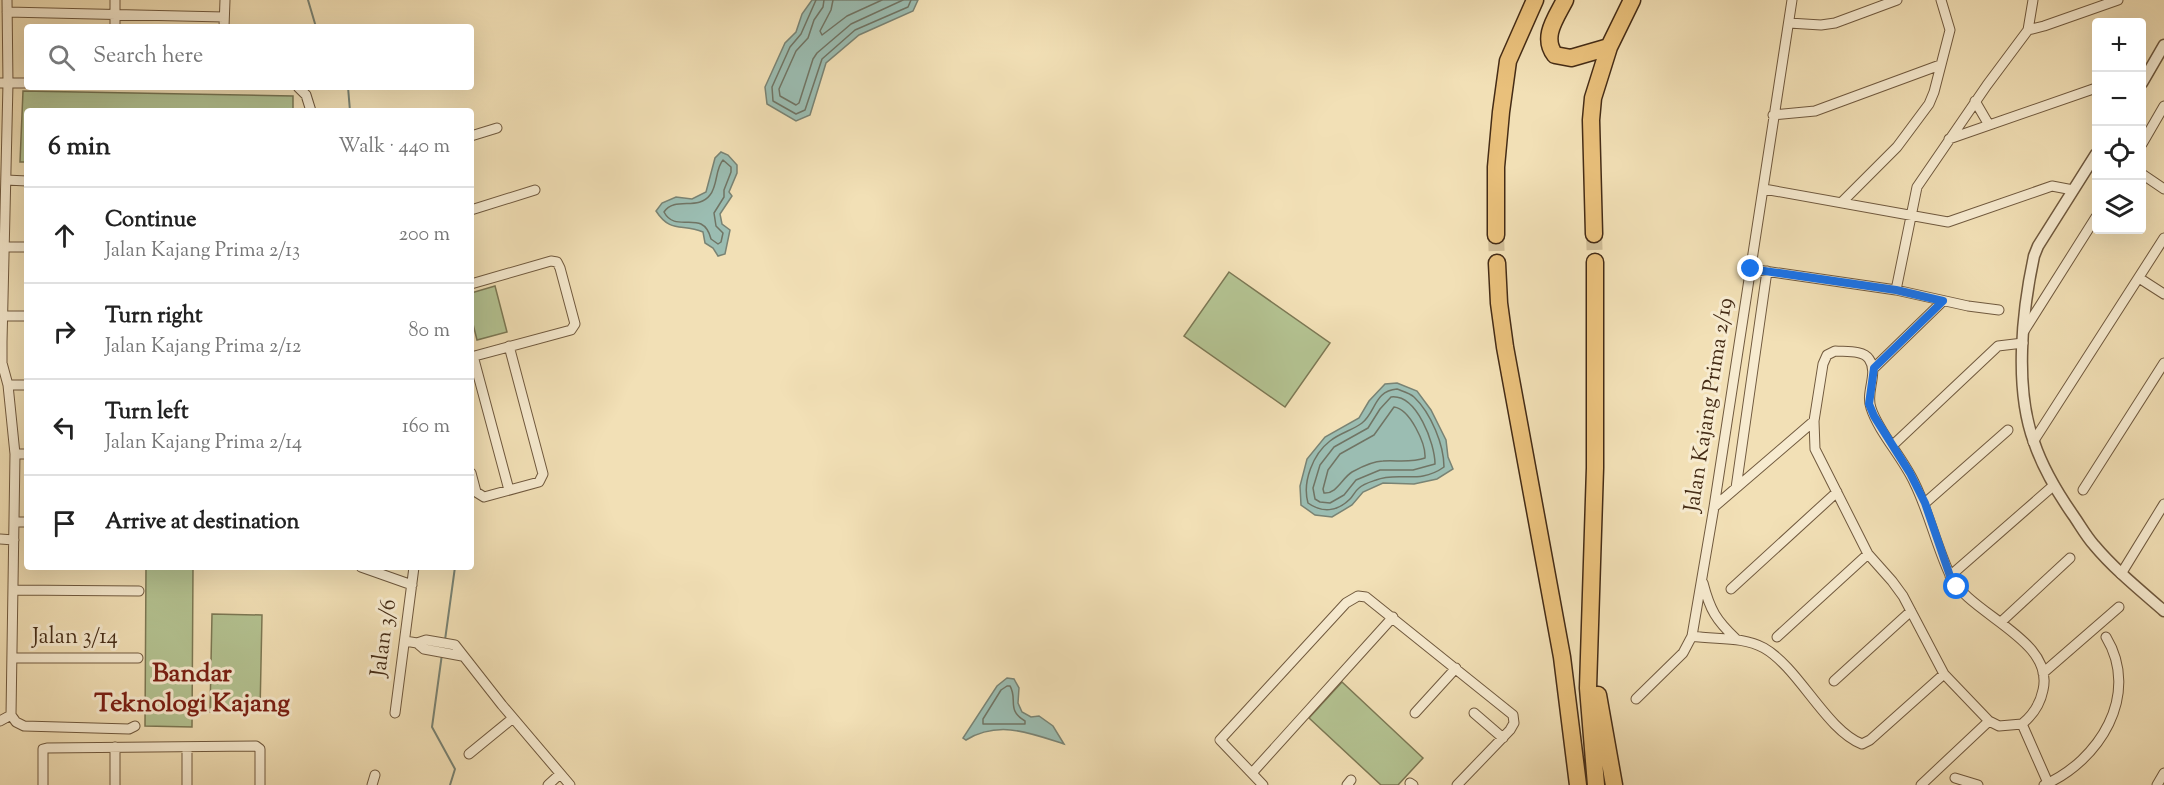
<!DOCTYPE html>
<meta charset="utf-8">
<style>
:root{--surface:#fff;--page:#f6f6f6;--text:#222;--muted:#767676;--line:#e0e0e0}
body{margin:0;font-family:"Sorts Mill Goudy",serif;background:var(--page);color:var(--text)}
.controls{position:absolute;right:18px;top:18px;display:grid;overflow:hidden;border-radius:6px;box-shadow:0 6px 24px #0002}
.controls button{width:54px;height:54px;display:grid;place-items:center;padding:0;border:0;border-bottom:2px solid var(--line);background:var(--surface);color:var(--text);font:30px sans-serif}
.stop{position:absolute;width:18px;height:18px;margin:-14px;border:4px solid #1a73e8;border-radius:50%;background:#fff}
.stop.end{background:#1a73e8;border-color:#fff;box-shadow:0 2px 6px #0008}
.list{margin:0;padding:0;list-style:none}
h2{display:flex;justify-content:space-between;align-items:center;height:78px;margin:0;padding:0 24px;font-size:26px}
h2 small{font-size:20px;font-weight:400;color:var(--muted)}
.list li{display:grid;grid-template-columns:39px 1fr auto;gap:18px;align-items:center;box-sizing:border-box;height:96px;padding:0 24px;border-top:2px solid var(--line)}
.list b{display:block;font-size:22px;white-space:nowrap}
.list p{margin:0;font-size:20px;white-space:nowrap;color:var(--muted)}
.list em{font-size:20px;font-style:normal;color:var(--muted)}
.icon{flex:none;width:33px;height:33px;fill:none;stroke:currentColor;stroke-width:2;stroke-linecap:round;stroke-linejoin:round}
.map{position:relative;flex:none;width:2164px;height:785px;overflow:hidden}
.search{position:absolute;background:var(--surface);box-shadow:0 6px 24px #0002;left:24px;top:24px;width:450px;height:66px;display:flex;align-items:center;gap:15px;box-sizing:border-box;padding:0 21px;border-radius:6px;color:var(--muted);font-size:22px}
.panel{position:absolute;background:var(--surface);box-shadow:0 6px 24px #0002;left:24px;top:108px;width:450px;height:462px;border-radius:6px}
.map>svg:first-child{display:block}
.green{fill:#b4c392;stroke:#7c7854;stroke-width:1.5}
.water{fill:#9bbdb2;stroke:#798374;stroke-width:1.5}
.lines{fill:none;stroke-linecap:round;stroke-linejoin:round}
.shore{stroke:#707464;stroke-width:1.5}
.stream{stroke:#798374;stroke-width:2}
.motorway-tunnel{stroke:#cfbc96;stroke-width:16;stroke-dasharray:16 8;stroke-linecap:butt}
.minor-casing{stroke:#70593e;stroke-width:11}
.tertiary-casing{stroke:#70593e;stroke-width:13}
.motorway-casing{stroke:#452c16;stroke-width:19}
.minor{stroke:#f7ebd0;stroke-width:9}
.tertiary{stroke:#f7ebd0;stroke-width:10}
.motorway{stroke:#e9c07b;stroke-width:16}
.route{stroke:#1a73e8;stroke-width:8}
.labels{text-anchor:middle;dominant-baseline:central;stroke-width:6;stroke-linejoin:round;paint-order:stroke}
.street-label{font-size:22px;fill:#452c16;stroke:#f7ebd0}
.quarter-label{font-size:26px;font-weight:bold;fill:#7a1f14;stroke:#f7ebd0}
</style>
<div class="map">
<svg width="2164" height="785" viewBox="0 0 2164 785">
<rect width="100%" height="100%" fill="#f2e0b6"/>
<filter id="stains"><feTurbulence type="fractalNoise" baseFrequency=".00333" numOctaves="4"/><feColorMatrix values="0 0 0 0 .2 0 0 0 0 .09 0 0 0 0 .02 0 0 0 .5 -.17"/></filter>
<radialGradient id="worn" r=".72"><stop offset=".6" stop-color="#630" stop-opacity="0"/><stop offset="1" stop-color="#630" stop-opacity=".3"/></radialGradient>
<!-- green -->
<path class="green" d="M23 91 293 96V111H27V162H20Z
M1229 272 1330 343 1285 407 1184 336Z
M495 286 507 332 477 340 471 316V293Z
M146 567H193L192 727 145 726Z
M212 614 262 615 260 712H210Z
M1342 682 1423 758 1398 785H1381L1309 718Z"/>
<!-- water -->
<path class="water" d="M812 0H918L913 11 859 35 826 63 810 115 796 121 767 104 765 87 785 43 796 32 802 14Z
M721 152 728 155 737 165V173L729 192 732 196 720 214 722 224 730 230 725 254 718 256 713 248 705 243 703 232C682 223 671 234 656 211L662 203 676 197 692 199 706 192 715 158Z
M1397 383 1417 391 1431 410 1446 440 1448 457 1453 469 1437 479 1414 484 1383 483 1363 492 1352 505 1332 517 1315 515 1301 505 1300 486 1307 459 1325 437 1359 418 1369 401 1385 384Z
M1007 678 1014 679 1019 688 1018 703 1022 712 1031 717 1039 716 1053 726 1064 744C1030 733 999 720 966 740L963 738 997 686Z"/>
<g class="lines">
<!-- shore -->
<path class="shore" d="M816 0 801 34 790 47 772 87 773 101 796 114 805 110 822 59 855 30 908 7 911 0
M824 0 823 7 814 20 808 38 796 51 779 89 780 96 796 105 799 103 813 59 817 53 851 24 903 0
M833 0 831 10 820 31 822 35 847 16 882 0
M723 160 731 167V172L724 190V197L714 213 716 226 723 233 721 242 718 244 711 239C703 207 676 235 664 212 675 196 698 211 710 195 718 185 715 169 723 160Z
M1397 389C1402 391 1410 393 1414 397 1431 413 1444 445 1444 467 1419 485 1398 471 1376 480 1370 482 1363 484 1359 488 1355 491 1353 496 1350 499 1337 512 1322 513 1308 503 1302 482 1313 454 1330 441 1340 433 1353 430 1362 423 1376 412 1374 391 1397 389Z
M1391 397C1417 394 1435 444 1435 464L1413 470H1380L1356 480 1344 495 1330 503 1320 502 1315 499 1313 488 1320 465 1334 447 1368 428 1380 409Z
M1394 407C1410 409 1426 444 1425 458 1411 463 1397 460 1383 461 1373 461 1361 467 1352 472 1342 478 1337 494 1324 493L1323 489 1328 470 1340 454 1374 435Z
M1007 686H1010C1018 699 1006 710 1025 721V724H983V719L1001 690Z"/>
<!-- stream -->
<path class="stream" d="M308 0 316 27
M348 87 350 111
M445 640 455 567
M442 654 432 727 455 769 450 785"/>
<!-- motorway-tunnel -->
<path class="motorway-tunnel" d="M1594 234 1595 262
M1496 235 1497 263"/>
<!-- minor casing -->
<g class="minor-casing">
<path id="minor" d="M7 0 8 83 2 342V363L8 385 15 454 11 715
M7 12 224 17
M1789 23 1821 25 1835 23 1897 0
M115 27V0
M224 27 225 0
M2028 30 2044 26 2118 0
M0 83H27
M298 87 306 95 311 111
M1975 101 1989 125
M1773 115 1815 111 1940 65
M471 136 497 128
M1949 139 2096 88
M2142 144 2164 106
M2142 174 2164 189
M6 180 27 181
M1764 189 1948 222 2052 186 2073 190
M1842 202 1897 147 1929 104 1934 92 1950 30 1941 0
M471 210 535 190
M4 247H27
M1751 269 1896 290 1968 306 1999 310
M2139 278 2164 294
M471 284 551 261 557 262 560 268 575 324 571 330 471 357
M1896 290 1917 187 1987 85 2028 30 2033 0
M3 316H27
M2024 331 2096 217
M1835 351C1846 352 1863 350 1869 359 1879 373 1865 392 1871 408 1878 431 1903 458 1914 482 1929 512 1936 545 1950 575 1969 615 2055 639 2043 690 2040 705 2033 715 2022 724L1999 726 1989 721 1944 674 1903 596 1892 581 1868 554 1815 449 1814 421 1823 364 1827 355Z
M473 356 509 490
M1874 368 1943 301
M8 385H27
M2033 442 2164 238
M1893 445 1998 346 2023 343
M15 454H27
M471 473 476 492 484 497 539 482 543 474 509 346
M1736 488 1767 271
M2083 490 2164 363
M1925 503 2008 430
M1714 507 1814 421
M14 522H27
M0 539 14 540
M361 567 412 585
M2121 574 2164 504
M1950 576 2053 486
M1703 583C1710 610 1716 620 1736 639
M1731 589 1837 492
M13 590 139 591
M2001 622 2070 558
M1692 636C1716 640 1742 636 1764 648 1799 668 1826 730 1862 744L1870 740 1944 674
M1777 637 1868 554
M405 641 417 643 426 640 455 645 502 705 570 785
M417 643 424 649 462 656
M12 658H138
M2043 673 2119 607
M1834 681 1911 611
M1636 699 1683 653 1692 636 1714 507 1792 0
M395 713 414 567
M1415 713 1456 668
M1474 713 1503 738
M11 715 16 722 24 726 129 729 135 726
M0 721 11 715
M2022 724 2048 783
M187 747V785
M469 754 513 718
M1252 773 1393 617
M1955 778 1978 785
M1410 783 1413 785
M43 785V749L47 748 256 746 260 749V785
M115 785V747
M372 785 375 775
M548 785 560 774
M1263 785 1220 740 1346 603 1358 596 1366 597 1513 715 1514 723 1510 730 1457 785
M1347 785 1351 780
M1921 785 1989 721
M2044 785C2099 761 2141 695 2106 637
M2157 785 2164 773"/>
</g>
<!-- tertiary casing -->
<g class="tertiary-casing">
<path id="tertiary" d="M2142 83 2164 45
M2096 154 2038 246 2034 256C2022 312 2014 388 2034 442 2043 469 2057 492 2073 515 2080 525 2086 536 2094 545 2115 570 2140 590 2164 611"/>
</g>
<!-- motorway casing -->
<g class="motorway-casing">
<path id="motorway" d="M1565 0C1556 18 1541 37 1555 55L1571 58 1609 47
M1594 234 1591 120 1593 98 1609 47 1632 0
M1496 235V167L1501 112 1508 61 1535 0
M1595 262V468L1588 688 1596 785
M1497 263 1499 303 1505 347 1562 657 1578 785
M1598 695 1614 785"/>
</g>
<!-- minor -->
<use href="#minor" class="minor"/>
<!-- tertiary -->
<use href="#tertiary" class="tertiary"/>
<!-- motorway -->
<use href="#motorway" class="motorway"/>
</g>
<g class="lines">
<!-- route -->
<path class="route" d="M1751 269 1896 290 1943 301 1874 368 1869 404 1874 416 1910 473 1925 503 1950 576 1957 587"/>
</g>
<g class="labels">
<!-- street labels -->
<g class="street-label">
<text transform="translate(1710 405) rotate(-81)">Jalan Kajang Prima 2/19</text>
<text x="75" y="638">Jalan 3/14</text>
<text transform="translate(385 638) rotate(-82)">Jalan 3/6</text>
</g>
<!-- quarter labels -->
<g class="quarter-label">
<text x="192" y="674">Bandar<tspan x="192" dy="30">Teknologi Kajang</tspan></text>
</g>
</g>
<rect width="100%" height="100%" filter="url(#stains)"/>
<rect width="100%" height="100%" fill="url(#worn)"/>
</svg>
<div class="controls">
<button>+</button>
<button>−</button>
<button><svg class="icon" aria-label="locate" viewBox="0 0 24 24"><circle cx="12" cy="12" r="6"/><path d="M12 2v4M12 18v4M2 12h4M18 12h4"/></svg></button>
<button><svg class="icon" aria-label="layers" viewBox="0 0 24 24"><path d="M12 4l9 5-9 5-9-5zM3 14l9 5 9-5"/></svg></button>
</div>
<div class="stop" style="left:1957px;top:587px"></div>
<div class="stop end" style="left:1751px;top:269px"></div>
<div class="search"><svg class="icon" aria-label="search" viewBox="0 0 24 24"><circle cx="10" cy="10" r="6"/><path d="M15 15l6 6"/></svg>Search here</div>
<section class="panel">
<h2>6 min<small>Walk · 440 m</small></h2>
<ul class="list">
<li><svg class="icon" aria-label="ahead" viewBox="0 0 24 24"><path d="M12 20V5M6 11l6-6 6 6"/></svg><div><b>Continue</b><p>Jalan Kajang Prima 2/13</p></div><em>200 m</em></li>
<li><svg class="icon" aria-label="right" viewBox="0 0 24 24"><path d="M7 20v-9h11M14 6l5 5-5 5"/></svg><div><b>Turn right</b><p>Jalan Kajang Prima 2/12</p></div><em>80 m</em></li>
<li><svg class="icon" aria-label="left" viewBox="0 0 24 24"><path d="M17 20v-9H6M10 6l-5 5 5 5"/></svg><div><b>Turn left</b><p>Jalan Kajang Prima 2/14</p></div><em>160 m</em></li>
<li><svg class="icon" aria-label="arrive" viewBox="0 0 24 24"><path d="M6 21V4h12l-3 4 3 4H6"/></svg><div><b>Arrive at destination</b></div></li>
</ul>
</section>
</div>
